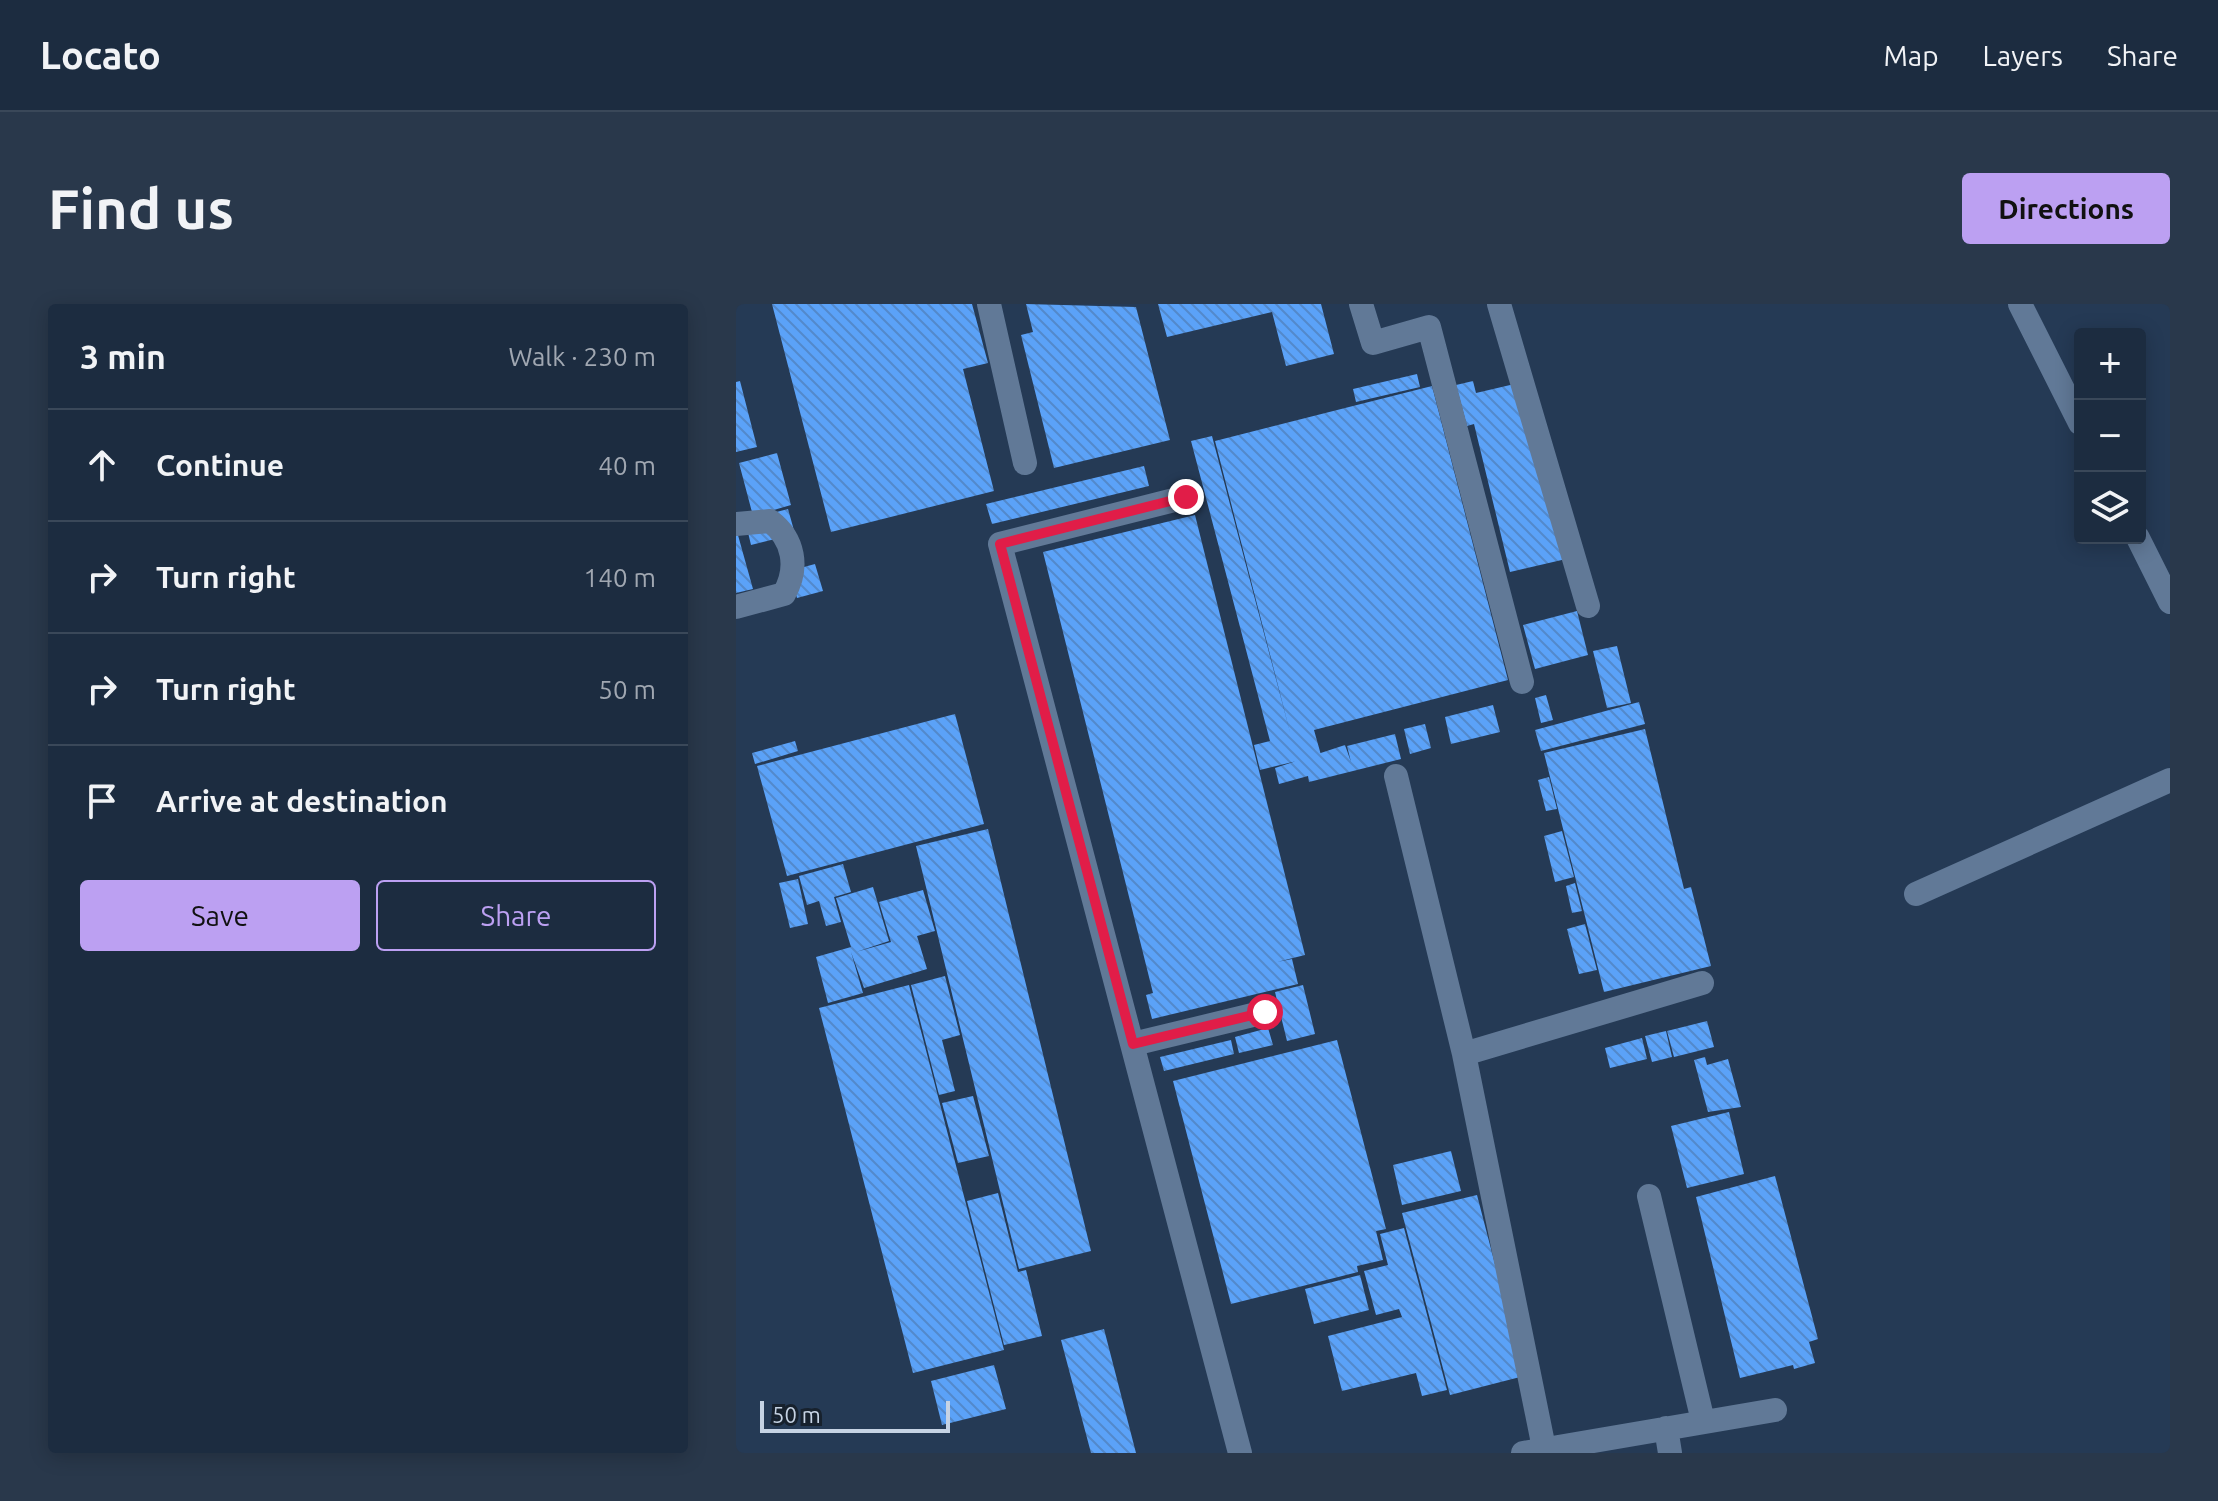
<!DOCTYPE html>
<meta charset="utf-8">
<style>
:root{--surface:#1c2c40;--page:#29384b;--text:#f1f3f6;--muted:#a0a7b1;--line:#3a4859;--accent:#bca0f2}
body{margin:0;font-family:Ubuntu,sans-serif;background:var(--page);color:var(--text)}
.controls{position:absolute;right:24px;top:24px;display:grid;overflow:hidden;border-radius:8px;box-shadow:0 4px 20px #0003}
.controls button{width:72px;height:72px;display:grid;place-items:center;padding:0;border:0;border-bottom:2px solid var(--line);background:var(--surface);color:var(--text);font:40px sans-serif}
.scale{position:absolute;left:24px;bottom:20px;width:190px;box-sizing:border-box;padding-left:8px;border:4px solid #c6d3e4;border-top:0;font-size:22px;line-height:28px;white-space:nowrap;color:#c6d3e4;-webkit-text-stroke:6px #17212d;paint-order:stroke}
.stop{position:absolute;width:24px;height:24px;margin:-18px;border:6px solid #e11d48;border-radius:50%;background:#fff}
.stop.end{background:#e11d48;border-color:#fff;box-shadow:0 2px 8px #0008}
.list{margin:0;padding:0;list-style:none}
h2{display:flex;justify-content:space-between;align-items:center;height:104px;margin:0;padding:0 32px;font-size:34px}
h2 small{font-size:26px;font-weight:400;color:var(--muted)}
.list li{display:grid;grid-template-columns:52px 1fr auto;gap:24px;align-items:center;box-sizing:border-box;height:112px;padding:0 32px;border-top:2px solid var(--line)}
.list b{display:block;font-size:30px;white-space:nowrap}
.list em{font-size:26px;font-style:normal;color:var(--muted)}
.actions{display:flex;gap:16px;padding:24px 32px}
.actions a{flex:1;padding:18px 0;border:2px solid var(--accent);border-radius:8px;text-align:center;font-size:28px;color:var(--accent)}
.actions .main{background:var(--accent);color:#111}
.icon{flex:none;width:44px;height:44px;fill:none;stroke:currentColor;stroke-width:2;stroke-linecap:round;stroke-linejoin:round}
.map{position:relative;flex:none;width:1434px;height:1149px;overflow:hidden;border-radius:8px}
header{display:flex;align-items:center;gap:48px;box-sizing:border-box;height:112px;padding:0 40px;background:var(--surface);border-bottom:2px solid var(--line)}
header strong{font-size:38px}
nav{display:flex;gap:44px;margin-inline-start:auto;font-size:28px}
.intro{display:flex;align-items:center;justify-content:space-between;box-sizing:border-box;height:192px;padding:0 48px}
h1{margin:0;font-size:56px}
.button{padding:20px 36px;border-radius:8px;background:var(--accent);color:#111;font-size:28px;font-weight:700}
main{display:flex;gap:48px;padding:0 48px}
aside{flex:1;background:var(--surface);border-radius:8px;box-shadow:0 4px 20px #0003}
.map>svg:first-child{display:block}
.building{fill:url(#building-back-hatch)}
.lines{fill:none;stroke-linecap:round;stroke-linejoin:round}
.minor{stroke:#617997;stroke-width:24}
.route{stroke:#e11d48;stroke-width:10}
</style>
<header>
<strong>Locato</strong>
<nav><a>Map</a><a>Layers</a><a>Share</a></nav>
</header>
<div class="intro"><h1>Find us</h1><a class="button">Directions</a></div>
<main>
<aside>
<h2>3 min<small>Walk · 230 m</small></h2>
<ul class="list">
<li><svg class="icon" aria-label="ahead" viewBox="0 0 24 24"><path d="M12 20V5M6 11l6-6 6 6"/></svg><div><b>Continue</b></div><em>40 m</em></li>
<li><svg class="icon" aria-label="right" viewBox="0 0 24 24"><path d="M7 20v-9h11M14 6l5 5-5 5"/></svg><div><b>Turn right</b></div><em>140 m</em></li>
<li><svg class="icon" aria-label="right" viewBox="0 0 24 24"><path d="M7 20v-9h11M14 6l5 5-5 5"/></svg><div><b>Turn right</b></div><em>50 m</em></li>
<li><svg class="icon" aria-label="arrive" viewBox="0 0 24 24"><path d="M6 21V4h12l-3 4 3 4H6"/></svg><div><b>Arrive at destination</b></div></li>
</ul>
<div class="actions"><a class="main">Save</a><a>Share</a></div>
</aside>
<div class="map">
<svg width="1434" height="1149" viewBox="0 0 1434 1149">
<defs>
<pattern id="building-back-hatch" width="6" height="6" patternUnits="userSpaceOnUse" patternTransform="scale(2)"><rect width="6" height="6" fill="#5ba2f8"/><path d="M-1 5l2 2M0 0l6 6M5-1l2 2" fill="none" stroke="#5389cb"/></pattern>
</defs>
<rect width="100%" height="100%" fill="#253a55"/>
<!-- building -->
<path class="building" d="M36 0H236L252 59 227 65 258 187 95 228Z
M290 0 400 3 434 136 318 164 285 31 297 28Z
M422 0H585L598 50 550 62 536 8 431 33Z
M681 70 684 83 620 98 617 85Z
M4 77 21 143 0 148V78Z
M737 77 740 89 787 78 830 255 774 268 738 120 731 122 720 81Z
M696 82 772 376 578 426 585 451 524 466 518 441 534 437 455 137 476 132 555 432 479 137Z
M41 149 55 201 17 212 3 159Z
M408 162 413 182 256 220 250 200Z
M52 205 59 230 15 241 9 216Z
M459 211 569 651 541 658 556 655 562 680 416 715 410 691 417 689 307 248Z
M0 224 17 285 0 289Z
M79 260 87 287 61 294 53 267Z
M841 307 852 351 799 365 787 321Z
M881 342 895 399 871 404 857 347Z
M810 391 817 416 805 419 799 394Z
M903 398 909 420 805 447 799 426Z
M757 401 764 428 715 440 709 413Z
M219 410 248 520 51 572 21 462Z
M689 420 695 444 674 450 668 425Z
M909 425 948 585 955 583 975 662 868 688 808 449Z
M659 430 665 455 573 478 572 472 543 480 539 464 609 441 615 458 611 442Z
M59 437 62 447 19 460 16 449Z
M813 473 821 505 810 507 802 476Z
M252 525 355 947 283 965 180 542Z
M826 527 838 573 819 578 808 532Z
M107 560 115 588 98 593 105 618 90 622 83 597 71 601 63 572Z
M62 575 72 620 54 624 43 579Z
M839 579 846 607 836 609 830 582Z
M137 583 153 637 120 648 155 638 143 598 187 586 199 627 181 632 191 665 128 684 115 648 127 689 92 699 80 653 115 643 100 594Z
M849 620 861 666 843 670 831 625Z
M209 672 224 731 206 736 219 787 203 791 175 681Z
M173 681 268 1046 177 1069 83 704Z
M567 681 579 730 551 737 539 688Z
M971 717 978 743 938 753 931 727Z
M532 724 537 741 503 749 499 733Z
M930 727 936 753 916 758 909 732Z
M906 734 911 755 874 764 869 744Z
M495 736 498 750 428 767 424 753Z
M601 736 650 925 640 927 647 956 621 962 622 968 495 1000 437 777Z
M969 753 971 761 992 755 1005 803 972 808 958 756Z
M237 792 253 852 222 859 206 799Z
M993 808 1008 870 951 884 935 822Z
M715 847 725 887 666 901 657 861Z
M1039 872 1082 1035 1073 1038 1079 1059 1058 1065 1057 1061 1004 1074 960 893Z
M262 889 282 968 290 966 306 1032 268 1041 231 897Z
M741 891 788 1072 714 1091 666 909Z
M668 924 711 1086 686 1092 680 1069 606 1087 592 1032 666 1013 663 1005 640 1011 628 967 652 961 644 930Z
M624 971 633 1006 578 1020 569 985Z
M368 1025 400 1149H355L325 1036Z
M258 1061 270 1105 206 1121 195 1077Z"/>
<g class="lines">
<!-- minor -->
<path class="minor" d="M253 0 289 159
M625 0 637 39 693 23 786 378
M763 0 852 302
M1284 0 1344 119
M450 193 264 240 504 1149
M0 220 34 217C58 235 63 264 48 290L0 303
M1402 234 1434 298
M660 472 728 750 809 1149
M1180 590 1434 476
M397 740 529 708
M728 750 966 679
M913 892 967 1117
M930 1124 934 1149
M787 1149 1039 1106"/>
</g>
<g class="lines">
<!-- route -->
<path class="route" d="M450 193 264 240 397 740 529 708"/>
</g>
</svg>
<div class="controls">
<button>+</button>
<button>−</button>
<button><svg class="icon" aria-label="layers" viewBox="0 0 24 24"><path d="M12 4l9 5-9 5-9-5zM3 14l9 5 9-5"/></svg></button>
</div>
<div class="scale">50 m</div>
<div class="stop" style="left:529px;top:708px"></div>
<div class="stop end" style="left:450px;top:193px"></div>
</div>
</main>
